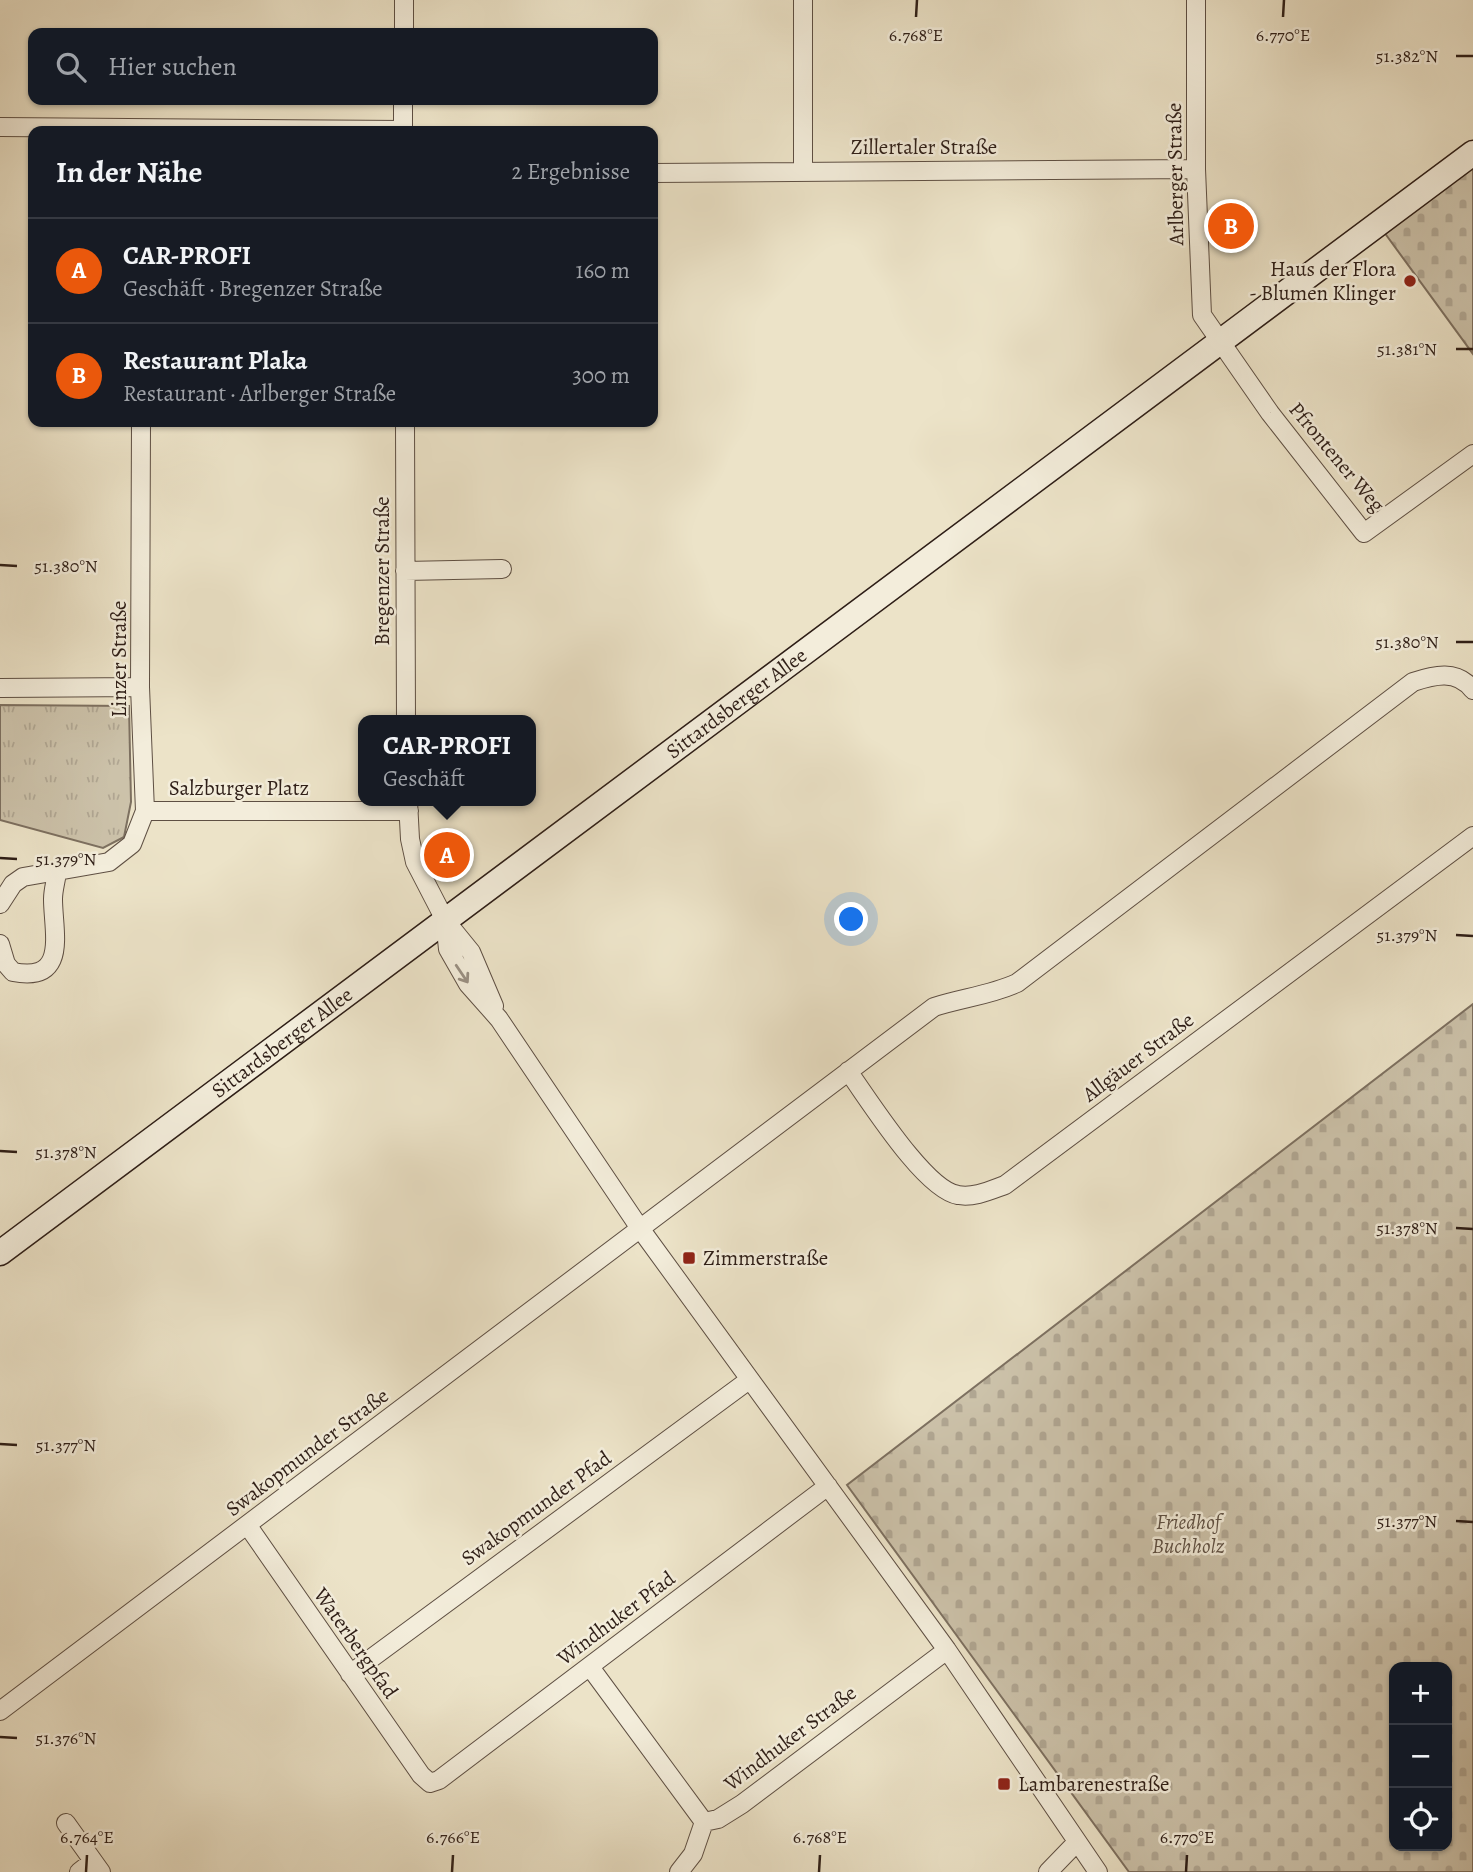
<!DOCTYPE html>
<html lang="de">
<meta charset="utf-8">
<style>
:root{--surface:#171b24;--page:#242831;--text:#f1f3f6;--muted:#9ea1a6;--line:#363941;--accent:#ea580c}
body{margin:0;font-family:Alegreya,serif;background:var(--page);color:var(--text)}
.controls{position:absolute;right:21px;bottom:21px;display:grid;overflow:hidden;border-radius:14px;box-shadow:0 2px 5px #0004}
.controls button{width:63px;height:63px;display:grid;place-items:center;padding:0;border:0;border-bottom:2px solid var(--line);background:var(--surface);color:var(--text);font:35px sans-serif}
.you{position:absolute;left:852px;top:920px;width:24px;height:24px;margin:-18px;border:5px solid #fff;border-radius:50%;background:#1a73e8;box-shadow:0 0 0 10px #1a73e833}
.badge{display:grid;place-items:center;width:46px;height:46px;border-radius:50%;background:var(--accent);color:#fff;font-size:23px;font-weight:700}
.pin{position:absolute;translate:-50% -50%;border:4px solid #fff;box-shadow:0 2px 7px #0006}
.popup{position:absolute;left:358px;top:715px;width:178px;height:91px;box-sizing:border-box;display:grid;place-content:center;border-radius:14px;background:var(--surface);filter:drop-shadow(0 2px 5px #0005);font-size:23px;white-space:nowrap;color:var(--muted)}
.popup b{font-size:26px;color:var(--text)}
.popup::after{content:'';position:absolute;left:50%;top:100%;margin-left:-14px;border:14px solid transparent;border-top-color:var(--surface)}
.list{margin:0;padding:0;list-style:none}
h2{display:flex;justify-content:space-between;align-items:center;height:91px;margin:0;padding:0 28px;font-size:30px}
h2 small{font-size:23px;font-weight:400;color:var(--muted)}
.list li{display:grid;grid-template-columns:46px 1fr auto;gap:21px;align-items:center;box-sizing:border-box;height:105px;padding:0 28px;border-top:2px solid var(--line)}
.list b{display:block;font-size:26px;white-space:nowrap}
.list p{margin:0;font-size:23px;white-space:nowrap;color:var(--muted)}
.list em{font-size:23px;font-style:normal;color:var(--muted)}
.icon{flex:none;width:38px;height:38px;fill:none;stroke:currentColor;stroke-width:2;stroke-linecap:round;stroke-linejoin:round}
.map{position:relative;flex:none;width:1473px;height:1872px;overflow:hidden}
.search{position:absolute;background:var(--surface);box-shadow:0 2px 5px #0004;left:28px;top:28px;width:630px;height:77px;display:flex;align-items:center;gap:18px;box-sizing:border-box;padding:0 24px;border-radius:14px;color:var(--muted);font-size:26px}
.panel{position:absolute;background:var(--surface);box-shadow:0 2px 5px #0004;left:28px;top:126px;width:630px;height:301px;border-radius:14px}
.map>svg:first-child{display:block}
.grass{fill:url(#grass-tufts);stroke:#7d7060;stroke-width:2}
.cemetery{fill:url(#cemetery-stones);stroke:#7d7060;stroke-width:2;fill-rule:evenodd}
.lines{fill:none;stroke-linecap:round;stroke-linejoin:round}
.minor-casing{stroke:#5e4f43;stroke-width:20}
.secondary-casing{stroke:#2e1e17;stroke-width:27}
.minor{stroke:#f3eddb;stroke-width:18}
.secondary{stroke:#f3eddb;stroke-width:24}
.oneway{stroke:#9a9083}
.ticks{fill:none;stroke:#2e1e17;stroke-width:2.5}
.poi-dot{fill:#8f2418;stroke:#f3eddb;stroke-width:2.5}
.labels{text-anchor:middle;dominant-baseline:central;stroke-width:5;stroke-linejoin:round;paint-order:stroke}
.street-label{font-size:21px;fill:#2e1e17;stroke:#f3eddb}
.poi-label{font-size:21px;fill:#2e1e17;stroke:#f3eddb;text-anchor:start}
.park-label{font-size:21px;font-style:italic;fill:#5d4f43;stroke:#f3eddb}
.ticks-label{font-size:18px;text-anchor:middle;fill:#2e1e17;stroke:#f3eddb;stroke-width:5;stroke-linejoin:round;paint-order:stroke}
</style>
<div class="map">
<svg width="1473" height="1872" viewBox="0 0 1473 1872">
<defs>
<pattern id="grass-tufts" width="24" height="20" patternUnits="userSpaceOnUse" patternTransform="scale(1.75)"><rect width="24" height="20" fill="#ccc2aa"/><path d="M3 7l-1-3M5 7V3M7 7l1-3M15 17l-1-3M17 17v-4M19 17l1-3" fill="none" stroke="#b0a692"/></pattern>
<pattern id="cemetery-stones" width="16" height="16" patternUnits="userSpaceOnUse" patternTransform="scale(1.75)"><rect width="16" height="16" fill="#ccc2aa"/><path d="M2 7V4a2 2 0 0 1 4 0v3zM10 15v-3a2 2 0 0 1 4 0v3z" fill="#b0a692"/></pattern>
</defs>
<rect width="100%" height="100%" fill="#ece3c8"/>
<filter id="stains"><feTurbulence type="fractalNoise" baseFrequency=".00286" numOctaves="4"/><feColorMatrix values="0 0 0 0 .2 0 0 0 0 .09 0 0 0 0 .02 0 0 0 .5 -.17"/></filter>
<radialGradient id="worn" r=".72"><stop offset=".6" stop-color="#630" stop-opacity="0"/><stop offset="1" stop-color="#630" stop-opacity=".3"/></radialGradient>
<!-- grass -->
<path class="grass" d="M0 705 129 706 131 802 124 837 103 848 0 820Z"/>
<!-- cemetery -->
<path class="cemetery" d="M1473 167V354L1384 232Z
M1473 1004V1872H1129L847 1485ZM1394 1667H1447V1846H1394Z"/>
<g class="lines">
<!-- minor casing -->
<g class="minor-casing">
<path id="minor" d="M1196 0V169L1202 315 1270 413 1364 533 1473 454
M404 33V0
M0 127 403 130
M403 131V100
M803 171V0
M653 173 1196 169
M141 422 140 687 145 811
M405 422 406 720
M405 571 502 569
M0 688 140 687
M408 801 410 839 415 862 445 920 471 952 494 1006
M0 904 13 884 23 877 109 862 132 844 145 811H409
M445 920 448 949 468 984 499 1019 639 1227 947 1650 1098 1872
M0 944 6 964 13 972C69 983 53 932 53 899 53 890 56 881 57 872
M848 1071C869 1100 925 1190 958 1195 974 1198 991 1190 1005 1185L1473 836
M248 1526 421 1775 430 1783 439 1780 828 1486
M590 1667 704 1822
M350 1674 749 1380
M0 1711 934 1007C962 998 991 995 1017 983L1413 682C1434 675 1457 669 1473 690
M66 1823 101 1872
M79 1872 93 1861
M679 1872 693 1854 704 1822 718 1819 742 1804 947 1650
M1048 1872 1077 1842"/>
</g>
<!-- secondary casing -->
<g class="secondary-casing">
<g id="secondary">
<path id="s1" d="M0 1253 1473 153"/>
</g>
</g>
<!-- minor -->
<use href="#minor" class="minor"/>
<!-- secondary -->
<use href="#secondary" class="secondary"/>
</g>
<!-- one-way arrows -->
<defs><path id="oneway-shaft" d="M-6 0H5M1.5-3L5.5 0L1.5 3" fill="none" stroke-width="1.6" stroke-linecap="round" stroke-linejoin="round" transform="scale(1.75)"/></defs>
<use class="oneway" href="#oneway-shaft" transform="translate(462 974) rotate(56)"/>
<!-- ticks -->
<path class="ticks" d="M916 17 917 0M1283 17 1284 0M1456 56H1473M1456 349H1473M0 565 17 566M1456 642H1473M0 858 17 859M1456 935 1473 936M0 1151 17 1152M1456 1228 1473 1229M0 1444 17 1445M1456 1521 1473 1522M0 1737 17 1738M86 1872 87 1855M452 1872 453 1855M819 1872 820 1855M1186 1872 1187 1855"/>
<!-- markers -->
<g class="poi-dot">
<circle cx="1410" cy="281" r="7"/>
<rect x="682" y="1251" width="14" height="14" rx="3.5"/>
<rect x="997" y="1777" width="14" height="14" rx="3.5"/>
</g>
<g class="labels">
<!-- street labels -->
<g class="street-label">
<text x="924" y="147">Zillertaler Straße</text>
<text transform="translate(1175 174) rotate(-91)">Arlberger Straße</text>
<text transform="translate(1337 457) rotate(50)">Pfrontener Weg</text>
<text transform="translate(382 571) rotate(-90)">Bregenzer Straße</text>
<text transform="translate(119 659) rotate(-90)">Linzer Straße</text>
<text stroke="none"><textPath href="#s1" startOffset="919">Sittardsberger Allee</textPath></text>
<text x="239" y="788">Salzburger Platz</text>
<text stroke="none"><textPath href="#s1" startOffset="352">Sittardsberger Allee</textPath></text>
<text transform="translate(1138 1057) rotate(-37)">Allgäuer Straße</text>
<text transform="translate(307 1452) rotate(-37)">Swakopmunder Straße</text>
<text transform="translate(536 1508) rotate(-36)">Swakopmunder Pfad</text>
<text transform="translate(616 1618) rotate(-37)">Windhuker Pfad</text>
<text transform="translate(356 1643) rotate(55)">Waterbergpfad</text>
<text transform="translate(790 1738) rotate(-37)">Windhuker Straße</text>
</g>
<!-- poi labels -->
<g class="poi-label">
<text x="1396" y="269" text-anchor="end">Haus der Flora<tspan x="1396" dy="24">- Blumen Klinger</tspan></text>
<text x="703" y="1258">Zimmerstraße</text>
<text x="1018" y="1784">Lambarenestraße</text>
</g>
<!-- park labels -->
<g class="park-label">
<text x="1188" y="1522">Friedhof<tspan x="1188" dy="24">Buchholz</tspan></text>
</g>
</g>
<g class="ticks-label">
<text x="916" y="41">6.768°E</text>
<text x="1283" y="41">6.770°E</text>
<text x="1407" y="62">51.382°N</text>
<text x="1407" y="355">51.381°N</text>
<text x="66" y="572">51.380°N</text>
<text x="1407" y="648">51.380°N</text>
<text x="66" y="865">51.379°N</text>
<text x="1407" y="941">51.379°N</text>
<text x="66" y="1158">51.378°N</text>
<text x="1407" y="1234">51.378°N</text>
<text x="66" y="1451">51.377°N</text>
<text x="1407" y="1527">51.377°N</text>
<text x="66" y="1744">51.376°N</text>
<text x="87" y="1843">6.764°E</text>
<text x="453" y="1843">6.766°E</text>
<text x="820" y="1843">6.768°E</text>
<text x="1187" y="1843">6.770°E</text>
</g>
<rect width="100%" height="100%" filter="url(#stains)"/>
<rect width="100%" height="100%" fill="url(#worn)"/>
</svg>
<div class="controls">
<button>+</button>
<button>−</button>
<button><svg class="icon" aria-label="locate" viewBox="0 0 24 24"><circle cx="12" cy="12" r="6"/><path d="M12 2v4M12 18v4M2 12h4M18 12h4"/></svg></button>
</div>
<div class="you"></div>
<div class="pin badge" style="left:447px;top:855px">A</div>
<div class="popup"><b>CAR-PROFI</b>Geschäft</div>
<div class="pin badge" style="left:1231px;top:226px">B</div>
<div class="search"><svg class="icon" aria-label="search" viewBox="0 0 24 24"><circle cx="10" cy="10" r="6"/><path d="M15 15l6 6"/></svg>Hier suchen</div>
<section class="panel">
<h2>In der Nähe<small>2 Ergebnisse</small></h2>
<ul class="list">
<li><span class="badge">A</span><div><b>CAR-PROFI</b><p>Geschäft · Bregenzer Straße</p></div><em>160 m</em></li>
<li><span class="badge">B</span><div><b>Restaurant Plaka</b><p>Restaurant · Arlberger Straße</p></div><em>300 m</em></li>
</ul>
</section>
</div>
